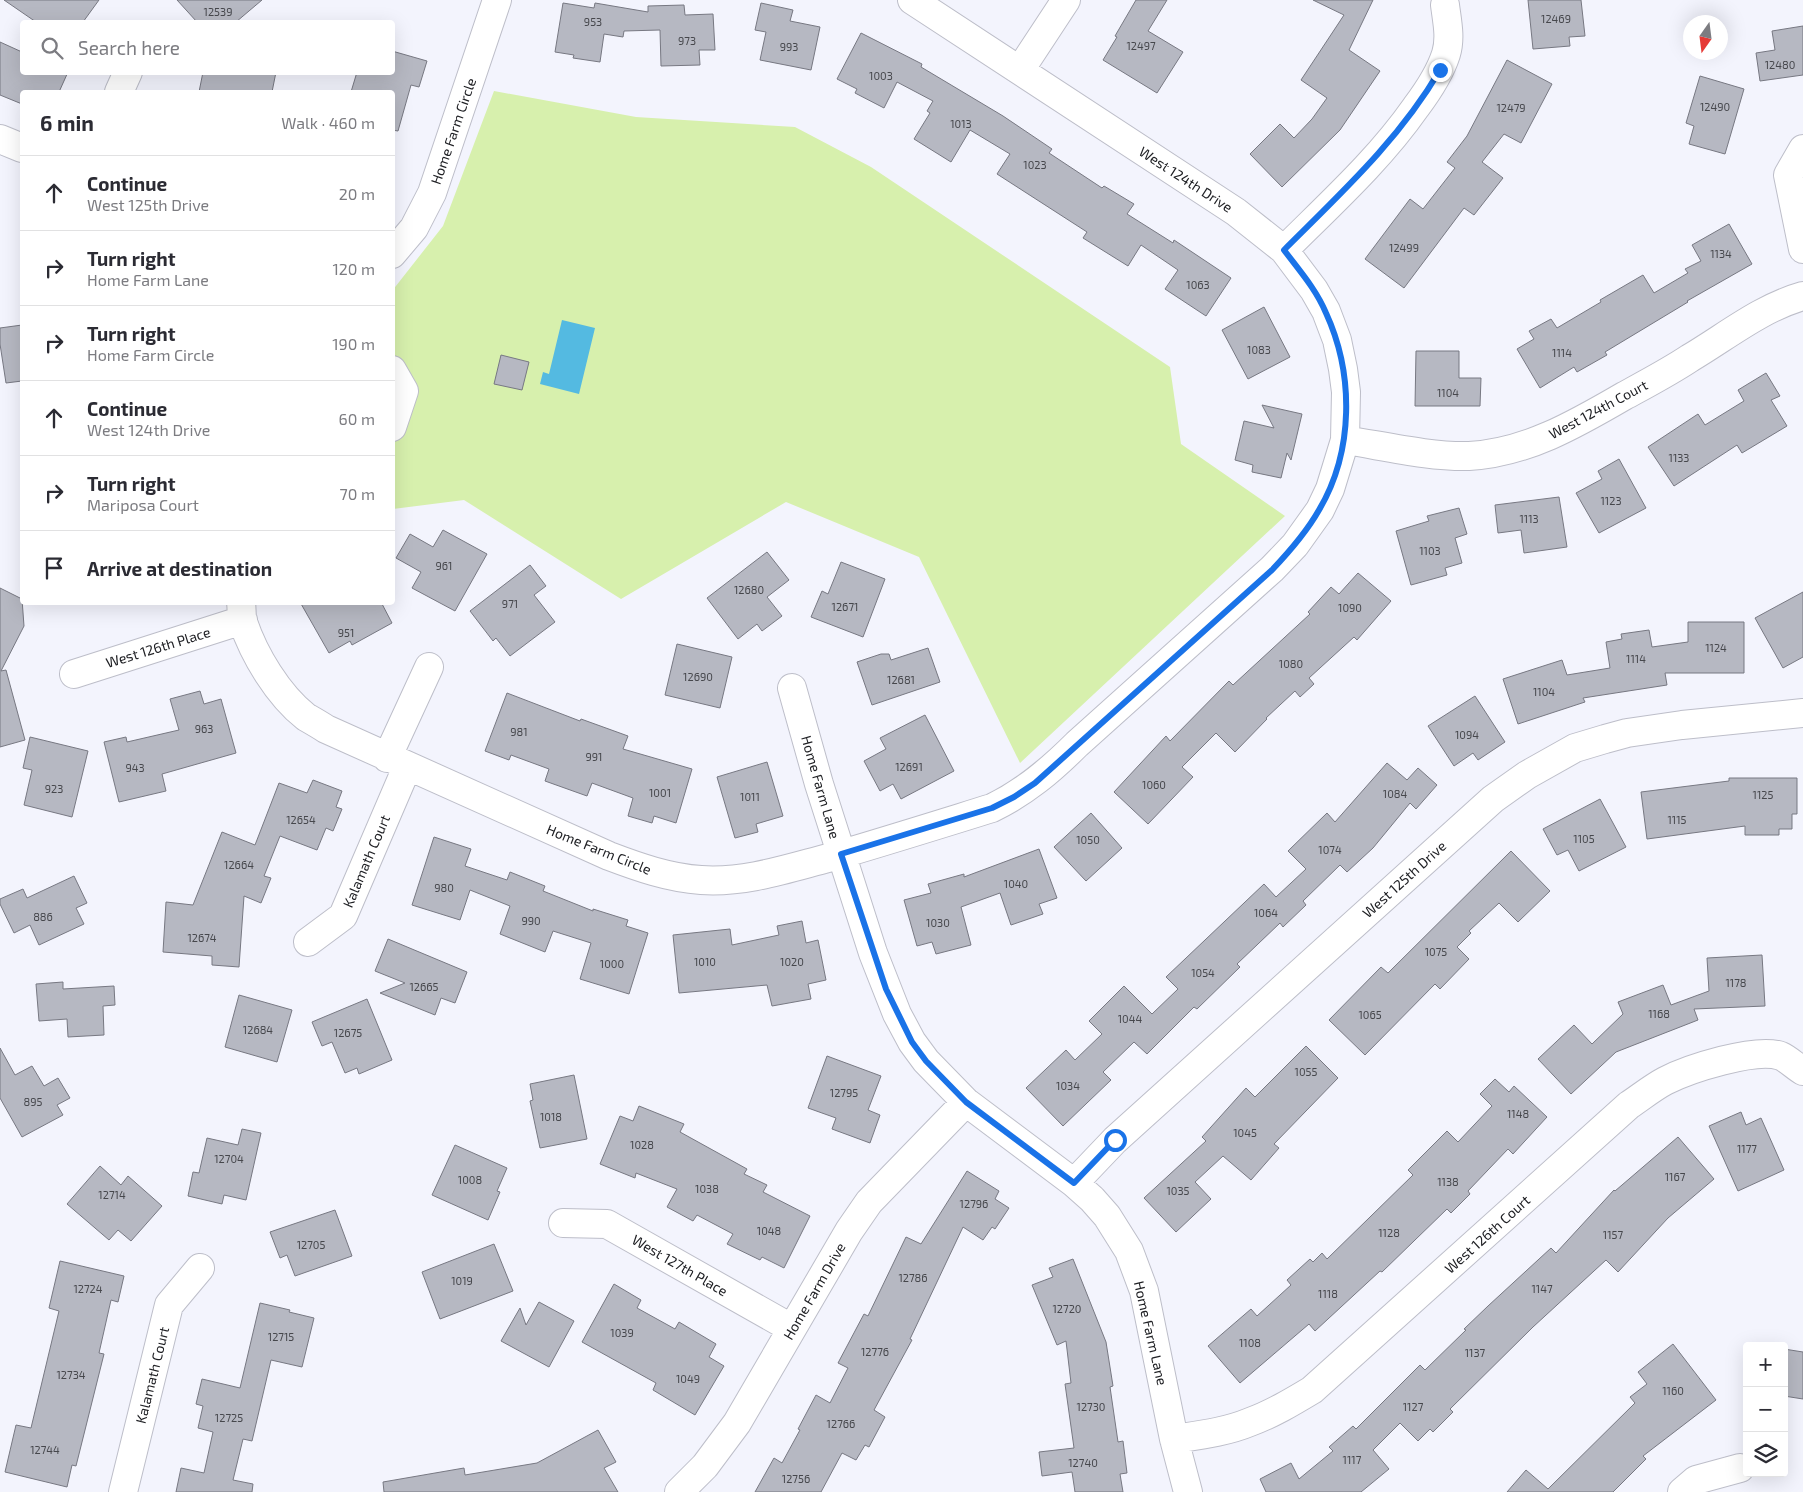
<!DOCTYPE html>
<meta charset="utf-8">
<style>
:root{--surface:#fff;--page:#f2f2f3;--text:#2b2b33;--muted:#7c7c81;--line:#e1e1e2}
body{margin:0;font-family:"Exo 2",sans-serif;background:var(--page);color:var(--text)}
.controls{position:absolute;right:15px;bottom:15px;display:grid;overflow:hidden;border-radius:5px;box-shadow:0 5px 20px #0002}
.controls button{width:45px;height:45px;display:grid;place-items:center;padding:0;border:0;border-bottom:1px solid var(--line);background:var(--surface);color:var(--text);font:25px sans-serif}
.compass{position:absolute;left:1683px;top:15px;width:45px;height:45px;border-radius:50%;background:var(--surface);box-shadow:0 5px 20px #0002;rotate:194deg}
.stop{position:absolute;width:15px;height:15px;margin:-11px;border:4px solid #1a73e8;border-radius:50%;background:#fff}
.stop.end{background:#1a73e8;border-color:#fff;box-shadow:0 1px 5px #0008}
.list{margin:0;padding:0;list-style:none}
h2{display:flex;justify-content:space-between;align-items:center;height:65px;margin:0;padding:0 20px;font-size:21px}
h2 small{font-size:16px;font-weight:400;color:var(--muted)}
.list li{display:grid;grid-template-columns:32px 1fr auto;gap:15px;align-items:center;box-sizing:border-box;height:75px;padding:0 20px;border-top:1px solid var(--line)}
.list b{display:block;font-size:19px;white-space:nowrap}
.list p{margin:0;font-size:16px;white-space:nowrap;color:var(--muted)}
.list em{font-size:16px;font-style:normal;color:var(--muted)}
.icon{flex:none;width:28px;height:28px;fill:none;stroke:currentColor;stroke-width:2;stroke-linecap:round;stroke-linejoin:round}
.map{position:relative;flex:none;width:1803px;height:1492px;overflow:hidden}
.search{position:absolute;background:var(--surface);box-shadow:0 5px 20px #0002;left:20px;top:20px;width:375px;height:55px;display:flex;align-items:center;gap:12px;box-sizing:border-box;padding:0 18px;border-radius:5px;color:var(--muted);font-size:19px}
.panel{position:absolute;background:var(--surface);box-shadow:0 5px 20px #0002;left:20px;top:90px;width:375px;height:515px;border-radius:5px}
.map>svg:first-child{display:block}
.green{fill:#d7f0ad}
.water{fill:#54bae1}
.building{fill:#b6b8c2;stroke:#777882}
.lines{fill:none;stroke-linecap:round;stroke-linejoin:round}
.minor-casing{stroke:#bdbec9;stroke-width:30}
.minor{stroke:#fff;stroke-width:28}
.route{stroke:#1a73e8;stroke-width:6}
.labels{text-anchor:middle;dominant-baseline:central;stroke-width:4;stroke-linejoin:round;paint-order:stroke}
.number-label{font-size:11px;fill:#46474c}
.street-label{font-size:14px;fill:#202125;stroke:#fff}
</style>
<div class="map">
<svg width="1803" height="1492" viewBox="0 0 1803 1492">
<rect width="100%" height="100%" fill="#f3f4fd"/>
<!-- green -->
<path class="green" d="M494 91 636 117 795 127 871 167 1170 367 1181 444 1285 516 1020 763 919 557 786 502 621 599 464 500 393 509 392 291 443 226Z"/>
<!-- water -->
<path class="water" d="M562 320 595 328 579 394 540 384 543 372 549 374Z"/>
<!-- building -->
<path class="building" d="M4 0H99L83 22H36Z
M177 0H262L236 22H197Z
M1136 0H1167L1148 31 1183 52 1157 93 1103 60 1117 37 1115 36Z
M1313 0H1373L1349 50 1380 71 1340 130 1282 187 1250 154 1280 124 1294 138 1312 119 1327 98 1301 80 1344 15Z
M1528 0H1581L1585 36 1569 37 1570 46 1533 49Z
M563 3 594 8 595 3 648 12V6L684 5 685 15 713 14 715 50H699L700 65 661 66 660 30 624 31 623 37 604 34 600 62 573 58 574 55 555 52Z
M761 3 793 10 790 21 820 27 811 70 760 60 766 32 755 30Z
M1803 26V75L1760 81 1756 53 1775 50 1772 31Z
M861 33 922 64 921 67 1003 116 1052 149 1049 153 1102 188 1104 186 1134 204 1127 214 1173 243 1174 240 1231 278 1206 316 1165 289 1178 270 1141 245 1128 266 1083 238 1087 232 997 174 1010 154 970 130 951 162 914 139 930 113 927 111 933 101 897 82 884 108 855 93 857 89 837 79Z
M0 42 22 52V72H68L59 92H22V104L0 95Z
M392 51 427 61 419 87 411 85 398 131 392 130V92H351L357 72H392Z
M1507 60 1552 84 1521 143 1504 134 1482 162 1503 178 1474 215 1464 208 1404 288 1365 259 1410 199 1423 209 1455 168 1447 162 1467 136Z
M203 72H276L272 92H199Z
M1700 76 1744 89 1725 154 1689 144 1694 126 1686 123Z
M1729 224 1752 264 1687 301 1688 302 1605 352 1607 355 1577 372 1574 367 1540 388 1517 349 1534 339 1529 331 1551 319 1557 328 1601 302 1600 300 1643 275 1654 293 1688 273 1685 269 1701 261 1692 245Z
M1264 307 1290 357 1248 379 1222 330Z
M22 325V381L6 383 0 344V328Z
M1416 351H1459V378H1481L1480 406H1415Z
M501 355 529 362 522 390 494 384Z
M1766 373 1780 396 1771 400 1787 426 1742 453 1737 445 1674 486 1648 447 1698 414 1705 425 1744 401 1738 390Z
M1262 405 1302 414 1291 460 1287 453 1281 478 1252 472 1253 465 1235 460 1244 421 1274 428Z
M1619 459 1646 508 1599 533 1576 493 1602 479 1598 471Z
M1559 497 1567 547 1524 553 1521 530 1498 533 1495 505Z
M1459 508 1467 534 1455 538 1462 563 1445 568 1447 575 1411 585 1396 531 1429 521 1427 516Z
M443 530 487 554 455 611 412 588 421 572 396 558 410 534 433 547Z
M767 552 789 580 767 597 782 616 762 631 757 624 738 639 707 598Z
M841 562 885 579 863 637 811 617 822 591 828 594Z
M530 565 546 586 534 595 555 622 510 656 496 638 493 641 470 611Z
M1358 573 1391 601 1357 640 1354 637 1309 678 1314 684 1300 697 1295 691 1266 718 1267 719 1235 752 1216 733 1182 767 1193 777 1148 824 1114 792 1166 736 1170 741 1229 681 1233 685 1310 614 1308 612 1331 587 1339 594Z
M0 588 22 599 24 626 1 671 6 670 25 740 0 747Z
M1803 592V657L1783 668 1755 618Z
M300 602H381L392 623 352 645 350 641 329 653Z
M1688 622H1744V673H1665L1667 685 1583 698 1585 702 1518 724 1503 679 1562 660 1567 675 1610 668 1606 642 1622 639 1621 634 1649 630 1652 647 1688 642Z
M677 644 732 657 720 708 665 695Z
M928 648 940 682 872 705 857 662 881 654H889L891 660Z
M200 691 204 704 221 699 236 753 162 774 166 791 119 802 104 742 126 737 127 742 179 730 170 699Z
M507 693 580 721 581 719 628 736 623 749 692 769 676 823 654 816 652 823 628 816 633 798 592 783 587 796 545 781 549 769 511 755 509 760 485 751Z
M1475 696 1505 742 1478 760 1473 753 1454 766 1428 726Z
M925 715 954 771 901 799 893 784 880 791 864 761 886 749 880 738Z
M30 737 88 751 72 817 24 805 32 770 23 768Z
M767 762 783 816 756 824 758 832 735 838 717 777Z
M1387 763 1407 780 1418 768 1437 785 1416 809 1410 803 1373 848 1347 872 1340 865 1303 901 1306 905 1283 927 1280 923 1237 964 1240 967 1197 1009 1194 1007 1147 1054 1134 1042 1103 1072 1111 1080 1063 1126 1026 1088 1066 1050 1075 1060 1102 1034 1089 1021 1124 986 1152 1014 1178 989 1166 977 1264 884 1276 897 1306 869 1288 851 1327 813 1335 822Z
M1729 778H1797V814H1792V829H1779V835H1745V826L1647 839 1641 792 1729 781Z
M313 780 342 791 336 807 342 809 333 831 326 828 317 850 280 836 264 876 271 878 261 903 244 896 239 967 212 965V956L163 952 166 902 193 905 222 832 255 845 279 783 307 793Z
M1600 799 1626 847 1579 871 1568 850 1557 855 1543 829Z
M1091 813 1122 848 1086 881 1054 847Z
M434 837 471 849 465 866 507 880 510 872 545 886 543 891 593 911V909L628 920 626 926 648 933 629 994 580 979 591 943 553 931 545 952 500 934 510 906 470 890 460 920 412 905Z
M1039 849 1057 898 1039 904 1043 914 1011 925 1000 893 961 907 971 945 936 954 932 942 917 946 904 900 931 893 928 884 964 874V877Z
M1511 851 1550 891 1518 922 1499 903 1469 931 1471 933 1457 947 1469 959 1440 989 1435 984 1365 1055 1329 1020 1381 967 1388 973Z
M74 876 87 903 76 908 84 924 39 945 30 925 14 933 0 904V899L23 889 27 898Z
M802 921 806 943 818 940 826 980 808 984 811 999 772 1006 767 985 679 993 673 935 730 929 732 945 779 935 777 926Z
M388 939 467 972 455 1003 441 998 435 1015 380 993 405 983 375 971Z
M1762 955 1765 1006 1694 1009 1698 1020 1616 1052 1571 1094 1538 1059 1574 1025 1592 1044 1623 1014 1618 1002 1663 985 1671 1005 1709 991 1707 958Z
M63 982V989L114 986 115 1005 103 1006 104 1035 68 1037 67 1019 39 1021 36 984Z
M239 995 292 1010 277 1062 225 1047Z
M367 999 392 1060 359 1074 357 1068 345 1073 332 1042 322 1046 312 1022Z
M1306 1046 1338 1078 1274 1144 1279 1148 1251 1180 1223 1156 1195 1182 1211 1199 1176 1232 1144 1198 1206 1141 1202 1137 1246 1088 1255 1097Z
M0 1048 15 1075 32 1066 44 1086 58 1078 70 1098 57 1105 63 1115 22 1137 0 1098Z
M827 1056 881 1076 868 1110 880 1115 870 1143 832 1129 836 1118 808 1108Z
M574 1075 587 1139 540 1148 530 1101 533 1100 530 1084Z
M1495 1079 1509 1092 1514 1086 1547 1117 1513 1154 1508 1149 1468 1191 1470 1194 1451 1213 1447 1209 1382 1272 1380 1271 1315 1331 1309 1324 1240 1383 1208 1346 1251 1309 1257 1316 1291 1285 1287 1280 1310 1259 1313 1262 1322 1253 1327 1259 1413 1175 1408 1170 1447 1131 1458 1142 1492 1106 1480 1094Z
M639 1106 684 1124 680 1132 747 1169 744 1174 767 1185 763 1192 810 1216 784 1268 762 1257 760 1260 727 1244 733 1234 697 1215 693 1221 667 1207 677 1189 636 1173 635 1178 600 1164 620 1116 633 1121Z
M1741 1112 1746 1125 1761 1118 1784 1170 1738 1191 1709 1126Z
M242 1129 261 1133 246 1200 224 1195 222 1204 188 1196 193 1172 199 1173 207 1138 238 1145Z
M1678 1137 1714 1179 1668 1218 1618 1272 1606 1260 1533 1327 1450 1409 1453 1412 1433 1432 1430 1429 1418 1441 1400 1423 1373 1450 1389 1469 1361 1492H1266L1260 1479 1291 1463 1299 1479 1333 1451 1329 1447 1353 1426 1356 1429 1420 1365 1425 1370 1466 1330 1464 1329 1488 1306 1551 1248 1556 1253 1614 1190 1615 1191Z
M455 1145 507 1168 497 1191 500 1192 488 1220 432 1195Z
M100 1166 121 1185 128 1176 162 1206 131 1241 118 1230 109 1240 67 1204Z
M967 1171 999 1191 995 1199 1009 1208 995 1229 992 1227 983 1240 963 1227 910 1339 912 1340 874 1410 885 1417 869 1447 865 1445 856 1460 842 1453 821 1492H755L774 1458 782 1463 800 1430 798 1429 816 1395 830 1403 848 1368 838 1363 864 1314 868 1316 906 1237 921 1244Z
M335 1210 352 1256 295 1276 287 1255 280 1258 270 1232Z
M494 1244 513 1291 440 1319 422 1272Z
M1073 1259 1106 1342 1113 1386 1110 1387 1118 1442 1123 1441 1127 1473 1120 1474 1123 1492H1075L1072 1472 1042 1476 1039 1452 1074 1448 1065 1384 1071 1383 1066 1341 1057 1345 1032 1285 1053 1277 1049 1268Z
M60 1261 124 1276 118 1302 111 1300 99 1353 104 1354 76 1466 72 1465 67 1487 5 1472 16 1425 31 1428 59 1311 49 1308Z
M614 1284 641 1300 637 1308 675 1329 679 1322 716 1344 709 1357 724 1366 695 1415 653 1390 656 1383 582 1342Z
M539 1302 574 1321 549 1367 501 1341 520 1308 526 1325Z
M260 1303 290 1310 289 1312 314 1318 302 1367 271 1360 252 1441 243 1439 233 1480 253 1484 252 1492H176L181 1468 204 1473 213 1432 198 1428 203 1406 196 1404 202 1379 240 1388Z
M1673 1344 1716 1400 1643 1456 1646 1459 1613 1492H1507L1526 1470 1548 1489 1635 1403 1630 1397 1647 1384 1638 1372Z
M1784 1349 1803 1352V1399L1784 1396Z
M598 1430 616 1462 604 1468 618 1492H384L383 1482 464 1468 465 1475 537 1463Z"/>
<g class="lines">
<!-- minor casing -->
<g class="minor-casing">
<path id="minor" d="M1020 70 1066 0
M119 92 128 72
M0 139 22 148
M1803 149 1788 175 1803 249
M1284 250C1330 204 1379 160 1416 107 1428 91 1440 73 1446 54 1451 38 1447 21 1445 5
M392 254 414 228 432 193 497 0
M392 370 404 391 392 427
M1345 440C1384 446 1430 457 1469 456 1526 453 1576 424 1624 396 1646 384 1669 372 1690 358 1727 336 1761 308 1803 296
M241 602C242 609 241 616 243 622 254 655 278 695 306 717 313 721 320 725 326 729L609 856C638 867 669 878 701 880 745 883 786 869 828 858 883 842 937 825 992 808 1025 792 1051 770 1077 744L1272 569 1295 545 1320 510 1330 489 1345 440 1346 392 1343 369 1337 340 1326 311 1314 290 1284 250 1236 212 912 0
M74 674 243 620
M792 688 819 784 873 953 897 1014 912 1042 926 1061 966 1102 1074 1183 1092 1199 1107 1216 1129 1251 1144 1291 1174 1439 1188 1492
M387 758 429 667
M308 942 343 916 407 767
M1074 1183 1115 1140 1493 799 1527 775 1575 748 1605 739 1627 733 1682 725 1803 713
M563 1223 607 1224 791 1328
M1174 1439C1200 1435 1226 1432 1250 1422 1272 1414 1292 1402 1312 1390L1629 1105C1641 1097 1652 1088 1665 1081 1688 1069 1756 1047 1781 1056 1788 1059 1796 1067 1803 1071
M123 1492 169 1305 200 1268
M679 1492 705 1466 737 1423 849 1231 869 1202 966 1102
M1682 1492 1696 1480 1740 1468"/>
</g>
<!-- minor -->
<use href="#minor" class="minor"/>
</g>
<g class="lines">
<!-- route -->
<path class="route" d="M1115 1140 1074 1183 966 1102 926 1061 912 1042 886 989 841 854 992 808 1014 797 1035 783 1272 570C1290 551 1306 533 1319 510 1354 451 1354 374 1326 313 1316 289 1299 270 1284 250 1341 193 1399 140 1440 70"/>
</g>
<g class="labels">
<!-- number labels -->
<g class="number-label">
<text x="218" y="11">12539</text>
<text x="1556" y="18">12469</text>
<text x="593" y="21">953</text>
<text x="687" y="40">973</text>
<text x="1141" y="45">12497</text>
<text x="789" y="46">993</text>
<text x="1780" y="64">12480</text>
<text x="881" y="75">1003</text>
<text x="1715" y="106">12490</text>
<text x="1511" y="107">12479</text>
<text x="961" y="123">1013</text>
<text x="1035" y="164">1023</text>
<text x="1404" y="247">12499</text>
<text x="1721" y="253">1134</text>
<text x="1198" y="284">1063</text>
<text x="1259" y="349">1083</text>
<text x="1562" y="352">1114</text>
<text x="1448" y="392">1104</text>
<text x="1679" y="457">1133</text>
<text x="1611" y="500">1123</text>
<text x="1529" y="518">1113</text>
<text x="1430" y="550">1103</text>
<text x="444" y="565">961</text>
<text x="749" y="589">12680</text>
<text x="510" y="603">971</text>
<text x="845" y="606">12671</text>
<text x="1350" y="607">1090</text>
<text x="346" y="632">951</text>
<text x="1716" y="647">1124</text>
<text x="1636" y="658">1114</text>
<text x="1291" y="663">1080</text>
<text x="698" y="676">12690</text>
<text x="901" y="679">12681</text>
<text x="1544" y="691">1104</text>
<text x="204" y="728">963</text>
<text x="519" y="731">981</text>
<text x="1467" y="734">1094</text>
<text x="594" y="756">991</text>
<text x="909" y="766">12691</text>
<text x="135" y="767">943</text>
<text x="1154" y="784">1060</text>
<text x="54" y="788">923</text>
<text x="660" y="792">1001</text>
<text x="1395" y="793">1084</text>
<text x="1763" y="794">1125</text>
<text x="750" y="796">1011</text>
<text x="301" y="819">12654</text>
<text x="1677" y="819">1115</text>
<text x="1584" y="838">1105</text>
<text x="1088" y="839">1050</text>
<text x="1330" y="849">1074</text>
<text x="239" y="864">12664</text>
<text x="1016" y="883">1040</text>
<text x="444" y="887">980</text>
<text x="1266" y="912">1064</text>
<text x="43" y="916">886</text>
<text x="531" y="920">990</text>
<text x="938" y="922">1030</text>
<text x="202" y="937">12674</text>
<text x="1436" y="951">1075</text>
<text x="705" y="961">1010</text>
<text x="792" y="961">1020</text>
<text x="612" y="963">1000</text>
<text x="1203" y="972">1054</text>
<text x="1736" y="982">1178</text>
<text x="424" y="986">12665</text>
<text x="1659" y="1013">1168</text>
<text x="1370" y="1014">1065</text>
<text x="1130" y="1018">1044</text>
<text x="258" y="1029">12684</text>
<text x="348" y="1032">12675</text>
<text x="1306" y="1071">1055</text>
<text x="1068" y="1085">1034</text>
<text x="844" y="1092">12795</text>
<text x="33" y="1101">895</text>
<text x="1518" y="1113">1148</text>
<text x="551" y="1116">1018</text>
<text x="1245" y="1132">1045</text>
<text x="642" y="1144">1028</text>
<text x="1747" y="1148">1177</text>
<text x="229" y="1158">12704</text>
<text x="1675" y="1176">1167</text>
<text x="470" y="1179">1008</text>
<text x="1448" y="1181">1138</text>
<text x="707" y="1188">1038</text>
<text x="1178" y="1190">1035</text>
<text x="112" y="1194">12714</text>
<text x="974" y="1203">12796</text>
<text x="769" y="1230">1048</text>
<text x="1389" y="1232">1128</text>
<text x="1613" y="1234">1157</text>
<text x="311" y="1244">12705</text>
<text x="913" y="1277">12786</text>
<text x="462" y="1280">1019</text>
<text x="88" y="1288">12724</text>
<text x="1542" y="1288">1147</text>
<text x="1328" y="1293">1118</text>
<text x="1067" y="1308">12720</text>
<text x="622" y="1332">1039</text>
<text x="281" y="1336">12715</text>
<text x="1250" y="1342">1108</text>
<text x="875" y="1351">12776</text>
<text x="1475" y="1352">1137</text>
<text x="71" y="1374">12734</text>
<text x="688" y="1378">1049</text>
<text x="1673" y="1390">1160</text>
<text x="1091" y="1406">12730</text>
<text x="1413" y="1406">1127</text>
<text x="229" y="1417">12725</text>
<text x="841" y="1423">12766</text>
<text x="45" y="1449">12744</text>
<text x="1352" y="1459">1117</text>
<text x="1083" y="1462">12740</text>
<text x="796" y="1478">12756</text>
</g>
<!-- street labels -->
<g class="street-label">
<text transform="translate(453 131) rotate(-71)">Home Farm Circle</text>
<text transform="translate(1186 179) rotate(33)">West 124th Drive</text>
<text transform="translate(1598 409) rotate(-28)">West 124th Court</text>
<text transform="translate(158 647) rotate(-17)">West 126th Place</text>
<text transform="translate(821 787) rotate(74)">Home Farm Lane</text>
<text transform="translate(599 849) rotate(22)">Home Farm Circle</text>
<text transform="translate(366 861) rotate(-67)">Kalamath Court</text>
<text transform="translate(1404 879) rotate(-42)">West 125th Drive</text>
<text transform="translate(1487 1234) rotate(-42)">West 126th Court</text>
<text transform="translate(680 1265) rotate(30)">West 127th Place</text>
<text transform="translate(814 1291) rotate(-60)">Home Farm Drive</text>
<text transform="translate(1151 1333) rotate(77)">Home Farm Lane</text>
<text transform="translate(152 1375) rotate(-76)">Kalamath Court</text>
</g>
</g>
</svg>
<div class="controls">
<button>+</button>
<button>−</button>
<button><svg class="icon" aria-label="layers" viewBox="0 0 24 24"><path d="M12 4l9 5-9 5-9-5zM3 14l9 5 9-5"/></svg></button>
</div>
<svg class="compass" viewBox="-18 -18 36 36"><path d="M0-13l5 13h-10z" fill="#e53935"/><path d="M0 13l5-13h-10z" fill="#7c7c81"/></svg>
<div class="stop" style="left:1115px;top:1140px"></div>
<div class="stop end" style="left:1440px;top:70px"></div>
<div class="search"><svg class="icon" aria-label="search" viewBox="0 0 24 24"><circle cx="10" cy="10" r="6"/><path d="M15 15l6 6"/></svg>Search here</div>
<section class="panel">
<h2>6 min<small>Walk · 460 m</small></h2>
<ul class="list">
<li><svg class="icon" aria-label="ahead" viewBox="0 0 24 24"><path d="M12 20V5M6 11l6-6 6 6"/></svg><div><b>Continue</b><p>West 125th Drive</p></div><em>20 m</em></li>
<li><svg class="icon" aria-label="right" viewBox="0 0 24 24"><path d="M7 20v-9h11M14 6l5 5-5 5"/></svg><div><b>Turn right</b><p>Home Farm Lane</p></div><em>120 m</em></li>
<li><svg class="icon" aria-label="right" viewBox="0 0 24 24"><path d="M7 20v-9h11M14 6l5 5-5 5"/></svg><div><b>Turn right</b><p>Home Farm Circle</p></div><em>190 m</em></li>
<li><svg class="icon" aria-label="ahead" viewBox="0 0 24 24"><path d="M12 20V5M6 11l6-6 6 6"/></svg><div><b>Continue</b><p>West 124th Drive</p></div><em>60 m</em></li>
<li><svg class="icon" aria-label="right" viewBox="0 0 24 24"><path d="M7 20v-9h11M14 6l5 5-5 5"/></svg><div><b>Turn right</b><p>Mariposa Court</p></div><em>70 m</em></li>
<li><svg class="icon" aria-label="arrive" viewBox="0 0 24 24"><path d="M6 21V4h12l-3 4 3 4H6"/></svg><div><b>Arrive at destination</b></div></li>
</ul>
</section>
</div>
